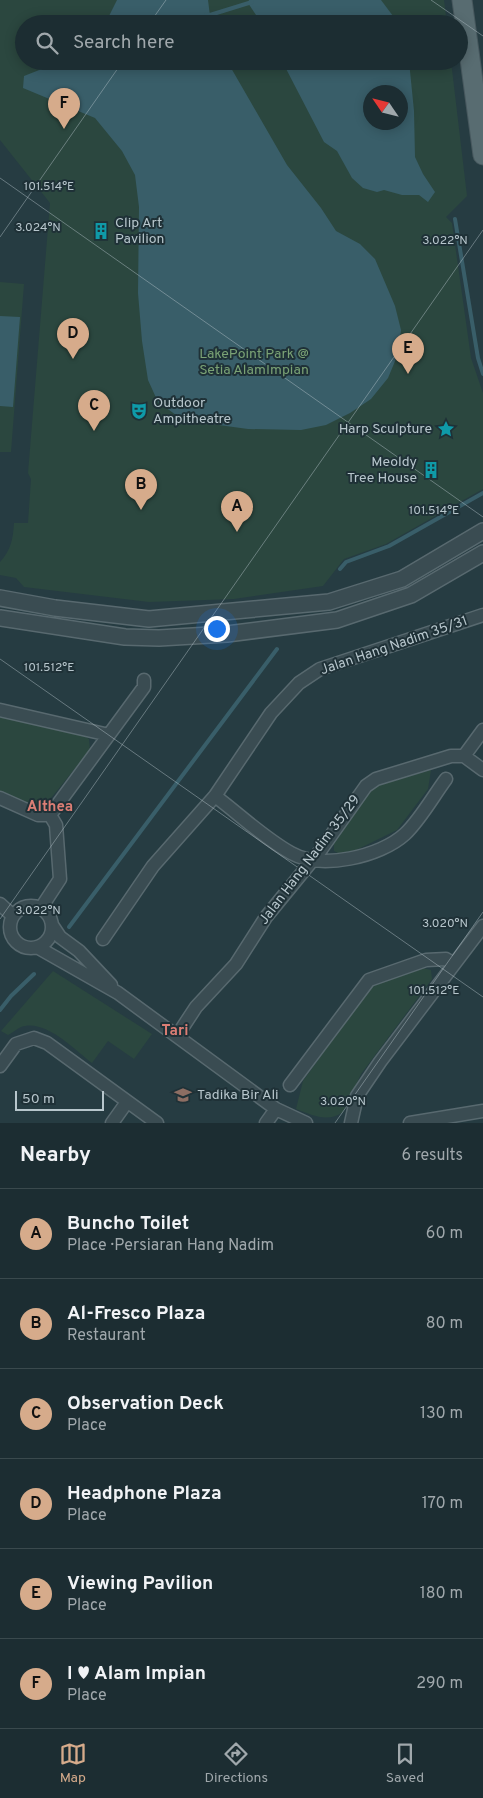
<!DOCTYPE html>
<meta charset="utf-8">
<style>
:root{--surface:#1c2d32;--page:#29393e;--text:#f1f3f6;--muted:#a0a8ac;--line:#3a494d;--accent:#d6ab8b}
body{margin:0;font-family:Overpass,sans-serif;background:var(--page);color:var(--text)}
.compass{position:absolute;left:363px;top:85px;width:45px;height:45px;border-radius:50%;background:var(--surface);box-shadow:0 2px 12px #0003;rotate:305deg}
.scale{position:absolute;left:15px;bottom:12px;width:89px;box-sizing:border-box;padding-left:5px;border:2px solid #b7c6cc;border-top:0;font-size:14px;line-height:18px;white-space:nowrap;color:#b7c6cc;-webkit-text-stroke:4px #1f3137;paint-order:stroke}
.you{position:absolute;left:216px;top:628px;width:18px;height:18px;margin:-12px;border:4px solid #fff;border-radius:50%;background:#1a73e8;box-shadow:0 0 0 8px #1a73e833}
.badge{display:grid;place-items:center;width:32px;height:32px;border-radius:50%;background:var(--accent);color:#111;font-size:16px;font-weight:700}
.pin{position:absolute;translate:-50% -41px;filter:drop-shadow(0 1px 2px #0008)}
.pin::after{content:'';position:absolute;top:26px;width:18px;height:15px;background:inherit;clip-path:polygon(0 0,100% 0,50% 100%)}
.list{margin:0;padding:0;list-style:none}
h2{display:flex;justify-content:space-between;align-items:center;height:65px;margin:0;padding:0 20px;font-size:21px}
h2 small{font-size:16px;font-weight:400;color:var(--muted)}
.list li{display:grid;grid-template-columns:32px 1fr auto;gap:15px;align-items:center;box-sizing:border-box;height:90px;padding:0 20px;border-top:1px solid var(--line)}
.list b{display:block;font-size:19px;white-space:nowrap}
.list p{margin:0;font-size:16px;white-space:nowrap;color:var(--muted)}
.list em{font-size:16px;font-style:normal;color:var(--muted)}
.icon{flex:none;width:28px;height:28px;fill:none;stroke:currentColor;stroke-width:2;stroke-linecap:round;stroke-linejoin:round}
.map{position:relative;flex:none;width:483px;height:1123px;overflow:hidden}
.search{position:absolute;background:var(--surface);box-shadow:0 2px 12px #0003;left:15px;right:15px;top:15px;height:55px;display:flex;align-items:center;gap:12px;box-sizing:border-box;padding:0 18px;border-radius:28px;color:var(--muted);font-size:19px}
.sheet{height:605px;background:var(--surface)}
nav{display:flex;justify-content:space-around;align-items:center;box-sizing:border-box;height:70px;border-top:1px solid var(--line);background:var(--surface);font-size:14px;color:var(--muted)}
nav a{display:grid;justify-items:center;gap:2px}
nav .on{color:var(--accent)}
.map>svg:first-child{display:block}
.green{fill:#2b473f;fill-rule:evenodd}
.water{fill:#395e69;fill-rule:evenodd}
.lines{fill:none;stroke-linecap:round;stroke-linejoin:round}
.stream{stroke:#395e69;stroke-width:4}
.minor-casing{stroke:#58696f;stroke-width:15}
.tertiary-casing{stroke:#58696f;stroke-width:18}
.primary-casing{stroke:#47585e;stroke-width:21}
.minor{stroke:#3a4c52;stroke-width:12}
.tertiary{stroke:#3a4c52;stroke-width:15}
.primary{stroke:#586c71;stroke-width:19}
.ticks{fill:none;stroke:#b7c6cc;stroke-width:1;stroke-opacity:0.45}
.labels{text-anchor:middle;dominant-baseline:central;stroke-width:4;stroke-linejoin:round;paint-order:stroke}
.poi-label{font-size:14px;fill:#b7c6cc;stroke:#1f3137;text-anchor:start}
.park-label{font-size:14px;fill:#7aa275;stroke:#1f3137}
.street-label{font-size:14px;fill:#b7c6cc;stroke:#1f3137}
.neighbourhood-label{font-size:15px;font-weight:bold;fill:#dc7e75;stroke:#1f3137}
.ticks-label{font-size:12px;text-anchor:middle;fill:#b7c6cc;stroke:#1f3137;stroke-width:4;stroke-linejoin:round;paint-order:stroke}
</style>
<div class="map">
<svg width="483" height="1123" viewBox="0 0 483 1123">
<rect width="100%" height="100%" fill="#263c42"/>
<!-- green -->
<path class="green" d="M0 0H444L447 24H24V61H451L467 196 446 217 452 223 471 358 483 393V489L386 544 344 559 323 586 234 599 149 602 24 587 16 578 0 575V562C11 550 13 539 14 523H28L31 479 28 473 50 203 0 140ZM370 92H400V122H370Z
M0 282 24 284 11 452H0Z
M0 717 79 732 89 739 90 750 47 803 33 806 0 792Z
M431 770 428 789 397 830 352 852 340 854 334 851V844L372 789 379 785Z
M423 968 431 970 432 979 361 1074 343 1112C328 1123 312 1115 296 1109L303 1081 366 993 375 985Z
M53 971 152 1034 134 1059 108 1041 92 1063C75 1050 45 1018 21 1027 17 1029 12 1033 8 1035L1 1031Z"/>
<!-- water -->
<path class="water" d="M117 0H208L211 24H105Z
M249 0H381L399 24H262L248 3Z
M62 61H227L287 165 321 208 336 231 360 244 375 259 395 306 401 330 398 354 388 378 371 399 350 413 326 425 301 430 248 429 204 423 176 415 158 402 148 380 142 341 138 293 139 207 135 175 122 151 95 118 23 88 24 76Z
M282 61H409L414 111 415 157 423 174 435 192 428 202 419 195H402L384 190 377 192 363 188 352 178 337 151 324 142ZM370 92H400V122H370Z
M0 316 20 317 13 407 0 406Z"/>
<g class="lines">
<!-- stream -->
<path class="stream" d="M206 14 210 15 252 2
M455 219 478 358 483 374
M340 569 346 562 389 546 483 493
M69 927 277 649
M0 1010 11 996 34 974"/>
<!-- minor casing -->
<g class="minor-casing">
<path id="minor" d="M0 710 109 735
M464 756 483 730
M215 796C239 814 264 838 291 853 321 870 380 857 405 834 420 820 434 795 446 779
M0 798 38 815H50L56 825 60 879 41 908
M50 815 144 687V680
M0 904 13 916
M10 927a21 21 0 1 1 42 0a21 21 0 1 1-42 0Z
M52 925 60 937 79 951 111 985
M103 939 153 866 215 796 271 713 299 683 320 669 483 615
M37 947 118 993 276 1109 306 1123
M177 1036 196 1007 236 964 266 917 320 851 366 786 376 779 451 756H464L483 770
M0 1066 16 1044 34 1038 47 1043 157 1123
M290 1085 369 980 426 960 446 959 454 964
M112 1123 127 1102
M266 1123 276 1109
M351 1123 357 1096 380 1062 483 926
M410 1123 483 1111"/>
</g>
<!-- tertiary casing -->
<g class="tertiary-casing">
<path id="tertiary" d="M0 598 55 608 149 619 329 602 402 579 483 531
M0 618 125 637 159 638 227 634 337 620 411 595 483 553"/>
</g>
<!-- primary casing -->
<g class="primary-casing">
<path id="primary" d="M462 0 483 155"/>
</g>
<!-- minor -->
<use href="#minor" class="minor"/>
<!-- tertiary -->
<use href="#tertiary" class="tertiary"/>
<!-- primary -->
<use href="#primary" class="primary"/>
</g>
<!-- ticks -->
<path class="ticks" d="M431 0 483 36M149 24 166 0M0 178 483 517M0 237 123 61M0 659 483 997M0 919 483 230M335 1123 483 912"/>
<!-- icons -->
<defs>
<g id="building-bare" transform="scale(1.35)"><path d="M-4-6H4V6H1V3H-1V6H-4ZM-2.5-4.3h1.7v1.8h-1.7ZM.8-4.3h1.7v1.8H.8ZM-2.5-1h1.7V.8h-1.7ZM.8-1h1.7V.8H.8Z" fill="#0f9aa8" stroke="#1f3137" stroke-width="2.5" paint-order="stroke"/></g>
<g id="theatre-bare" transform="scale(1.35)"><path d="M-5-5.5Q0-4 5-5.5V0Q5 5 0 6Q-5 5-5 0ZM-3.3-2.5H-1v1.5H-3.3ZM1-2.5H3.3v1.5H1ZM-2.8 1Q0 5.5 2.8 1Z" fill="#0f9aa8" stroke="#1f3137" stroke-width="2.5" paint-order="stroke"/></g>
<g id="sight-bare" transform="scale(1.35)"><path d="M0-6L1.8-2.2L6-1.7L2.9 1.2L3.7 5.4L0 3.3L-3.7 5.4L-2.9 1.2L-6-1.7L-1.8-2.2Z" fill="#0f9aa8" stroke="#1f3137" stroke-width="2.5" paint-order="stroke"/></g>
<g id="school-bare" transform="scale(1.35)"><path d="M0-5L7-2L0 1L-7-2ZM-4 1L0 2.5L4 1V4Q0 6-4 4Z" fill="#8d6e63" stroke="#1f3137" stroke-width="2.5" paint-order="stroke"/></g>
</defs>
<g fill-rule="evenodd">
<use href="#building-bare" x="101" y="231"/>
<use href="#theatre-bare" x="139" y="411"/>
<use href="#sight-bare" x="446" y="429"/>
<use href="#building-bare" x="431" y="470"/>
<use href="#school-bare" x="183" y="1095"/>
</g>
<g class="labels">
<!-- poi labels -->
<g class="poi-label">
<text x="115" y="223">Clip Art<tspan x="115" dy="16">Pavilion</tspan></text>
<text x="153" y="403">Outdoor<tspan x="153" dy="16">Ampitheatre</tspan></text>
<text x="432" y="429" text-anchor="end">Harp Sculpture</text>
<text x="417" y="462" text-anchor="end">Meoldy<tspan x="417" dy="16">Tree House</tspan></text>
<text x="197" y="1095">Tadika Bir Ali</text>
</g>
<!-- park labels -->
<g class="park-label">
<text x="254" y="354">LakePoint Park @<tspan x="254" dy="16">Setia AlamImpian</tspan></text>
</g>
<!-- street labels -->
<g class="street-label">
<text transform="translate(394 646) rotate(-19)">Jalan Hang Nadim 35/31</text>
<text transform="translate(310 860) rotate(-53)">Jalan Hang Nadim 35/29</text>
</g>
<!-- neighbourhood labels -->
<g class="neighbourhood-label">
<text x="50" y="807">Althea</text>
<text x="175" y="1031">Tari</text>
</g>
</g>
<g class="ticks-label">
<text x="49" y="190">101.514°E</text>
<text x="38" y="231">3.024°N</text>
<text x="445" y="244">3.022°N</text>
<text x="434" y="514">101.514°E</text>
<text x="49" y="671">101.512°E</text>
<text x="38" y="914">3.022°N</text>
<text x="445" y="927">3.020°N</text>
<text x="434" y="994">101.512°E</text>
<text x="343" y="1105">3.020°N</text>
</g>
</svg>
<svg class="compass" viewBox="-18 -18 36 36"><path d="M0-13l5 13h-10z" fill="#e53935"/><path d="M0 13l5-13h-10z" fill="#a0a8ac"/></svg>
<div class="scale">50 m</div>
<div class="you"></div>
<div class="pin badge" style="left:237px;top:532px">A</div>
<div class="pin badge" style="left:141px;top:510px">B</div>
<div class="pin badge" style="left:94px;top:431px">C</div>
<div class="pin badge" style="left:73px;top:359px">D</div>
<div class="pin badge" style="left:408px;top:374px">E</div>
<div class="pin badge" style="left:64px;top:129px">F</div>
<div class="search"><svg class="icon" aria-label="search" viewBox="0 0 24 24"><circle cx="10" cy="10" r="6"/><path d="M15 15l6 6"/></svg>Search here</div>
</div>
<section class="sheet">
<h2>Nearby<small>6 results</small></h2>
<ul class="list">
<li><span class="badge">A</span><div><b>Buncho Toilet</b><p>Place · Persiaran Hang Nadim</p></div><em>60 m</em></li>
<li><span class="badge">B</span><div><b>Al-Fresco Plaza</b><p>Restaurant</p></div><em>80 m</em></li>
<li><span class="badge">C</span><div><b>Observation Deck</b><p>Place</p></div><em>130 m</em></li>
<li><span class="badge">D</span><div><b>Headphone Plaza</b><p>Place</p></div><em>170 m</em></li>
<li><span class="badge">E</span><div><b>Viewing Pavilion</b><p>Place</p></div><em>180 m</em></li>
<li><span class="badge">F</span><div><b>I ♥ Alam Impian</b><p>Place</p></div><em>290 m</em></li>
</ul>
</section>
<nav>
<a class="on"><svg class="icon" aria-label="map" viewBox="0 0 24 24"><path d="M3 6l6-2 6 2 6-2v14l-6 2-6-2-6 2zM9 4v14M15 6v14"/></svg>Map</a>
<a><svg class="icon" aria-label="directions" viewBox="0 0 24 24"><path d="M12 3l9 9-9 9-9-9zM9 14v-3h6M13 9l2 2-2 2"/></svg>Directions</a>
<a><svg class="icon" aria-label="saved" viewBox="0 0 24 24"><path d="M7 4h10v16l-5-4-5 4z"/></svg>Saved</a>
</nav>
